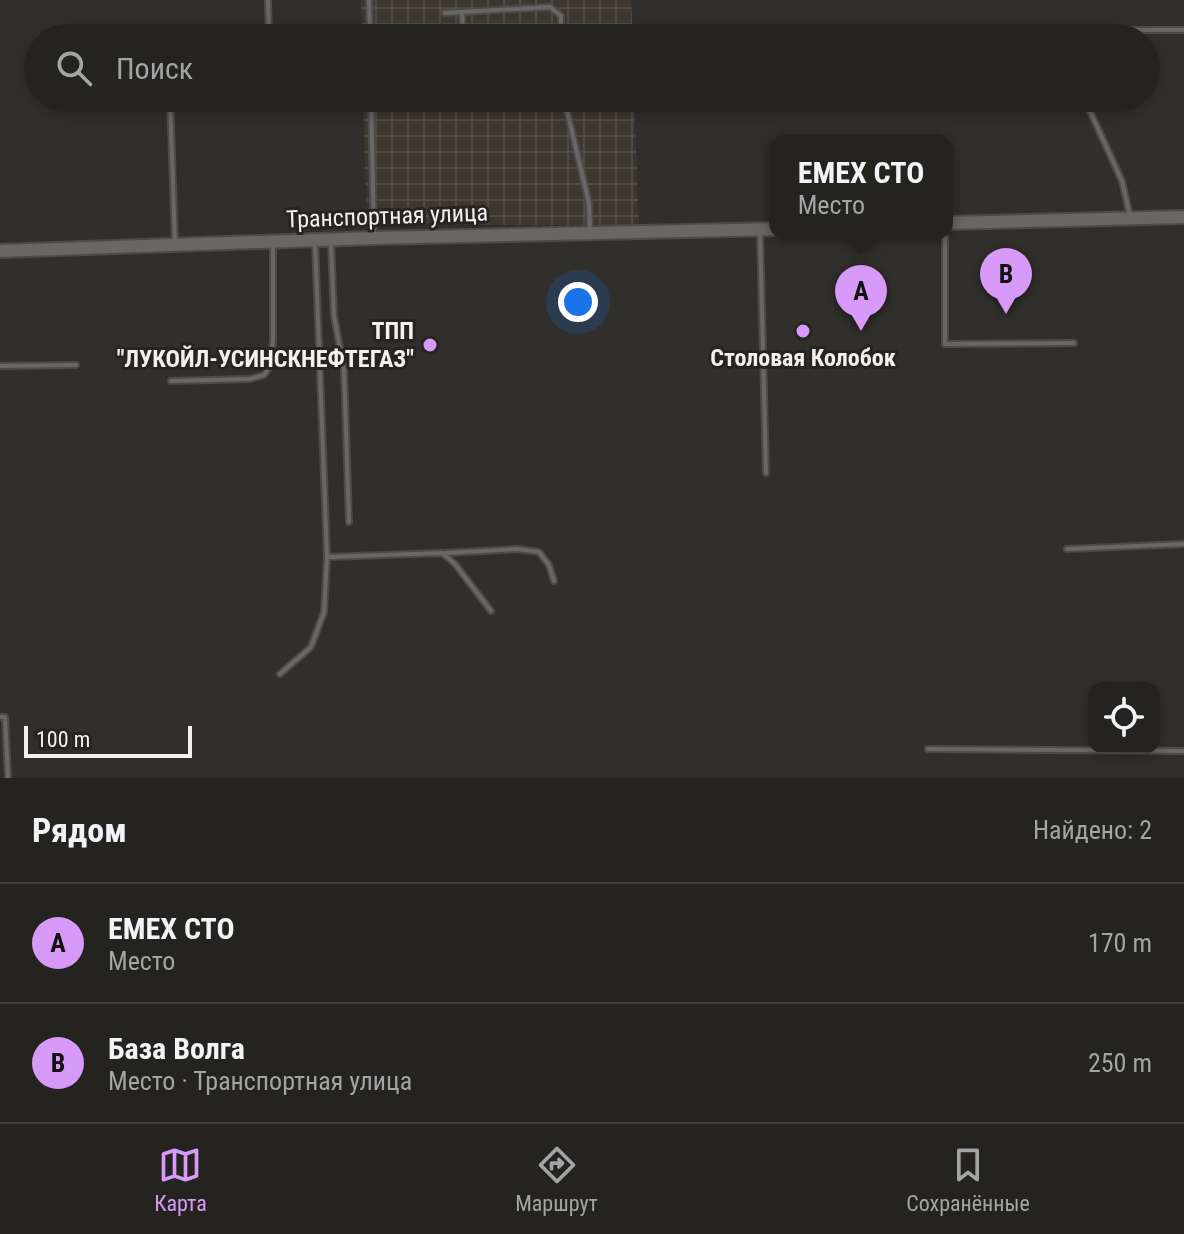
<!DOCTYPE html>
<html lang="ru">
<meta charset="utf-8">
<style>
:root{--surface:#252320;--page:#2d2b29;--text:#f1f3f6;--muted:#a3a4a5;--line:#42403e;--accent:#d89af8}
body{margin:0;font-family:"Roboto Condensed",sans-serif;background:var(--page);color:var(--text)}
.controls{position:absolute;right:24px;bottom:24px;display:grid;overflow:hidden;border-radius:16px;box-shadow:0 4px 12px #0003}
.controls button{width:72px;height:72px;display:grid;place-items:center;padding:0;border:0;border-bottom:2px solid var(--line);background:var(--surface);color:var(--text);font:40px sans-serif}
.scale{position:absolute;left:24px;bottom:20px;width:168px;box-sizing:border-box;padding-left:8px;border:4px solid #f2f1ef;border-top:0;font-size:22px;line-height:28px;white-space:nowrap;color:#f2f1ef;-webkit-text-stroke:6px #272521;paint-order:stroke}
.you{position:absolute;left:578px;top:302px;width:28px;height:28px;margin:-20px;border:6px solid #fff;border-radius:50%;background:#1a73e8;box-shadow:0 0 0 12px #1a73e833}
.badge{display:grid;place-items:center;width:52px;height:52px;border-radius:50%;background:var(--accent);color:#111;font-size:26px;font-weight:700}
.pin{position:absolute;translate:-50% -66px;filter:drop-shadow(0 2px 4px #0008)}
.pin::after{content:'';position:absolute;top:42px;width:28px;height:24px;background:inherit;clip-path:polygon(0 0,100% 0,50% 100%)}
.popup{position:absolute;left:769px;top:135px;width:184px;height:104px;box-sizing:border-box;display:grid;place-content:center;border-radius:16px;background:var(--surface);filter:drop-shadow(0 2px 6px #0005);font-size:26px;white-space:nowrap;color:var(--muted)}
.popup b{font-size:30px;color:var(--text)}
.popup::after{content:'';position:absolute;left:50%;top:100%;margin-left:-16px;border:16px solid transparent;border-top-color:var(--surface)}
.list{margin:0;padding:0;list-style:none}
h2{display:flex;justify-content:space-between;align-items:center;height:104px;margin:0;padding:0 32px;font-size:34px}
h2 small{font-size:26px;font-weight:400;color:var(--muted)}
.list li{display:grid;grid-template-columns:52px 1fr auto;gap:24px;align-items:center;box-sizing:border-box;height:120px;padding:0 32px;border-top:2px solid var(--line)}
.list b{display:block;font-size:30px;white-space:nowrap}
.list p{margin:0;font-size:26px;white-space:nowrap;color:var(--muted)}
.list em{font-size:26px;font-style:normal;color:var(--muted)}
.icon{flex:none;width:44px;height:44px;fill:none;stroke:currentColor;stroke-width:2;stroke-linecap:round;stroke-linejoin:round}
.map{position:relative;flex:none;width:1184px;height:778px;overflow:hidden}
.search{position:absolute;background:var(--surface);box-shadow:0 4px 12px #0003;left:24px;right:24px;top:24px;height:88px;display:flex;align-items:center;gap:20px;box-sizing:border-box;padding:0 28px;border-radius:44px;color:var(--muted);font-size:30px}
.sheet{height:344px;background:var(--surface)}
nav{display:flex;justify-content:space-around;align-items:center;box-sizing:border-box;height:112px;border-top:2px solid var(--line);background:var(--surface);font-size:22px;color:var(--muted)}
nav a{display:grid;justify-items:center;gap:4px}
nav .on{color:var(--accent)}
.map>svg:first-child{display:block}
.industrial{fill:url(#industrial-grid)}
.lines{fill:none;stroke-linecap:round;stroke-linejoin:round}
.lane-casing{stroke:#4d4b49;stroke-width:8}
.secondary-casing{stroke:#4d4b49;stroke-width:16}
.lane{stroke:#696763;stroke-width:4}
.secondary{stroke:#696763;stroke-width:12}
.poi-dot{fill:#d89af8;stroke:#272521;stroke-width:3}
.labels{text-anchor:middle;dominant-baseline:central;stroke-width:6;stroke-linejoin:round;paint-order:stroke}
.street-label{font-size:24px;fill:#f2f1ef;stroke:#272521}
.poi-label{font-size:24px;font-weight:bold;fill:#f2f1ef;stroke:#272521;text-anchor:end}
</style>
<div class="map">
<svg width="1184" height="778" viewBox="0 0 1184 778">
<defs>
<pattern id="industrial-grid" width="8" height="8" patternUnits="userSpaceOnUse" patternTransform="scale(2)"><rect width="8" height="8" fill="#3d382f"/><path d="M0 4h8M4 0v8" fill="none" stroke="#504c43"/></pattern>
</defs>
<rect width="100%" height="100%" fill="#312f2b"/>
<!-- industrial -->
<path class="industrial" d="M361 0H631L633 38H362Z
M363 98H634L639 226 367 224Z"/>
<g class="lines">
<!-- lane casing -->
<g class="lane-casing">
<path id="lane" d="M268 0 269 38
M369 0 370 38
M462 12 463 38
M445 13 550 7 561 16V38
M1109 30H1184
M966 32 1008 33 1025 38
M170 98 175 243
M371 98 374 235
M564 98 589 203 590 231
M1084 98 1122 181 1130 216
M940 106 1012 104 1019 98
M760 231 766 473
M945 233V344L1074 343
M331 243 334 316 344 370 349 522
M0 366 76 365
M171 381 250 379 264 375 269 368 273 341V245
M1067 549 1184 544
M445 553 517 549 539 552 549 565 554 581
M327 557 442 553 455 564 491 611
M280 674 311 647 324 612 327 557 315 241
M0 717H5L8 778
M928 749 1184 751"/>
</g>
<!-- secondary casing -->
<g class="secondary-casing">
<path id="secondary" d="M947 223 1184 217
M0 251 374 238 775 229"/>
</g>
<!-- lane -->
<use href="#lane" class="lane"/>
<!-- secondary -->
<use href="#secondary" class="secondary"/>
</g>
<!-- markers -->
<g class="poi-dot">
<circle cx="803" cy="331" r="8"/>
<circle cx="430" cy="345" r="8"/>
</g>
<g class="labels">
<!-- street labels -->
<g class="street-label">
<text transform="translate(387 216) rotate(-2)">Транспортная улица</text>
</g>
<!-- poi labels -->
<g class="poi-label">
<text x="414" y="331">ТПП<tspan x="414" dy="28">"ЛУКОЙЛ-УСИНСКНЕФТЕГАЗ"</tspan></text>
<text x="803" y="358" text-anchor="middle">Столовая Колобок</text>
</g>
</g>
</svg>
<div class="controls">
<button><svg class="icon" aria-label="locate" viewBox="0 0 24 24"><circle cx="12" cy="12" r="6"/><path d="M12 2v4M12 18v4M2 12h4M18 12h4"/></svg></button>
</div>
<div class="scale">100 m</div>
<div class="you"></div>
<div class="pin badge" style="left:861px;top:331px">A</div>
<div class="popup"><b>EMEX СТО</b>Место</div>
<div class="pin badge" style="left:1006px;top:314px">B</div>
<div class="search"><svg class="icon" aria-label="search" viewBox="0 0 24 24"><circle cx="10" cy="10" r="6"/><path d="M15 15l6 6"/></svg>Поиск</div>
</div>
<section class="sheet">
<h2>Рядом<small>Найдено: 2</small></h2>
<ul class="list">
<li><span class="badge">A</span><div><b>EMEX СТО</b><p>Место</p></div><em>170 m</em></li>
<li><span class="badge">B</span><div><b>База Волга</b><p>Место · Транспортная улица</p></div><em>250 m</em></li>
</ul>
</section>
<nav>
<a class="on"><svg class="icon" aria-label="map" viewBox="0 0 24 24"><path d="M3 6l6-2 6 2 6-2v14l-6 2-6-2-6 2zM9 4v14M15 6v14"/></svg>Карта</a>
<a><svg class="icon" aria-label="directions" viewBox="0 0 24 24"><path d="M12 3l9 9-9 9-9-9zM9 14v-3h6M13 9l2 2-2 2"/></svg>Маршрут</a>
<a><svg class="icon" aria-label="saved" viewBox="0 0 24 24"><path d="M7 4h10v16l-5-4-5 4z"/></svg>Сохранённые</a>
</nav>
